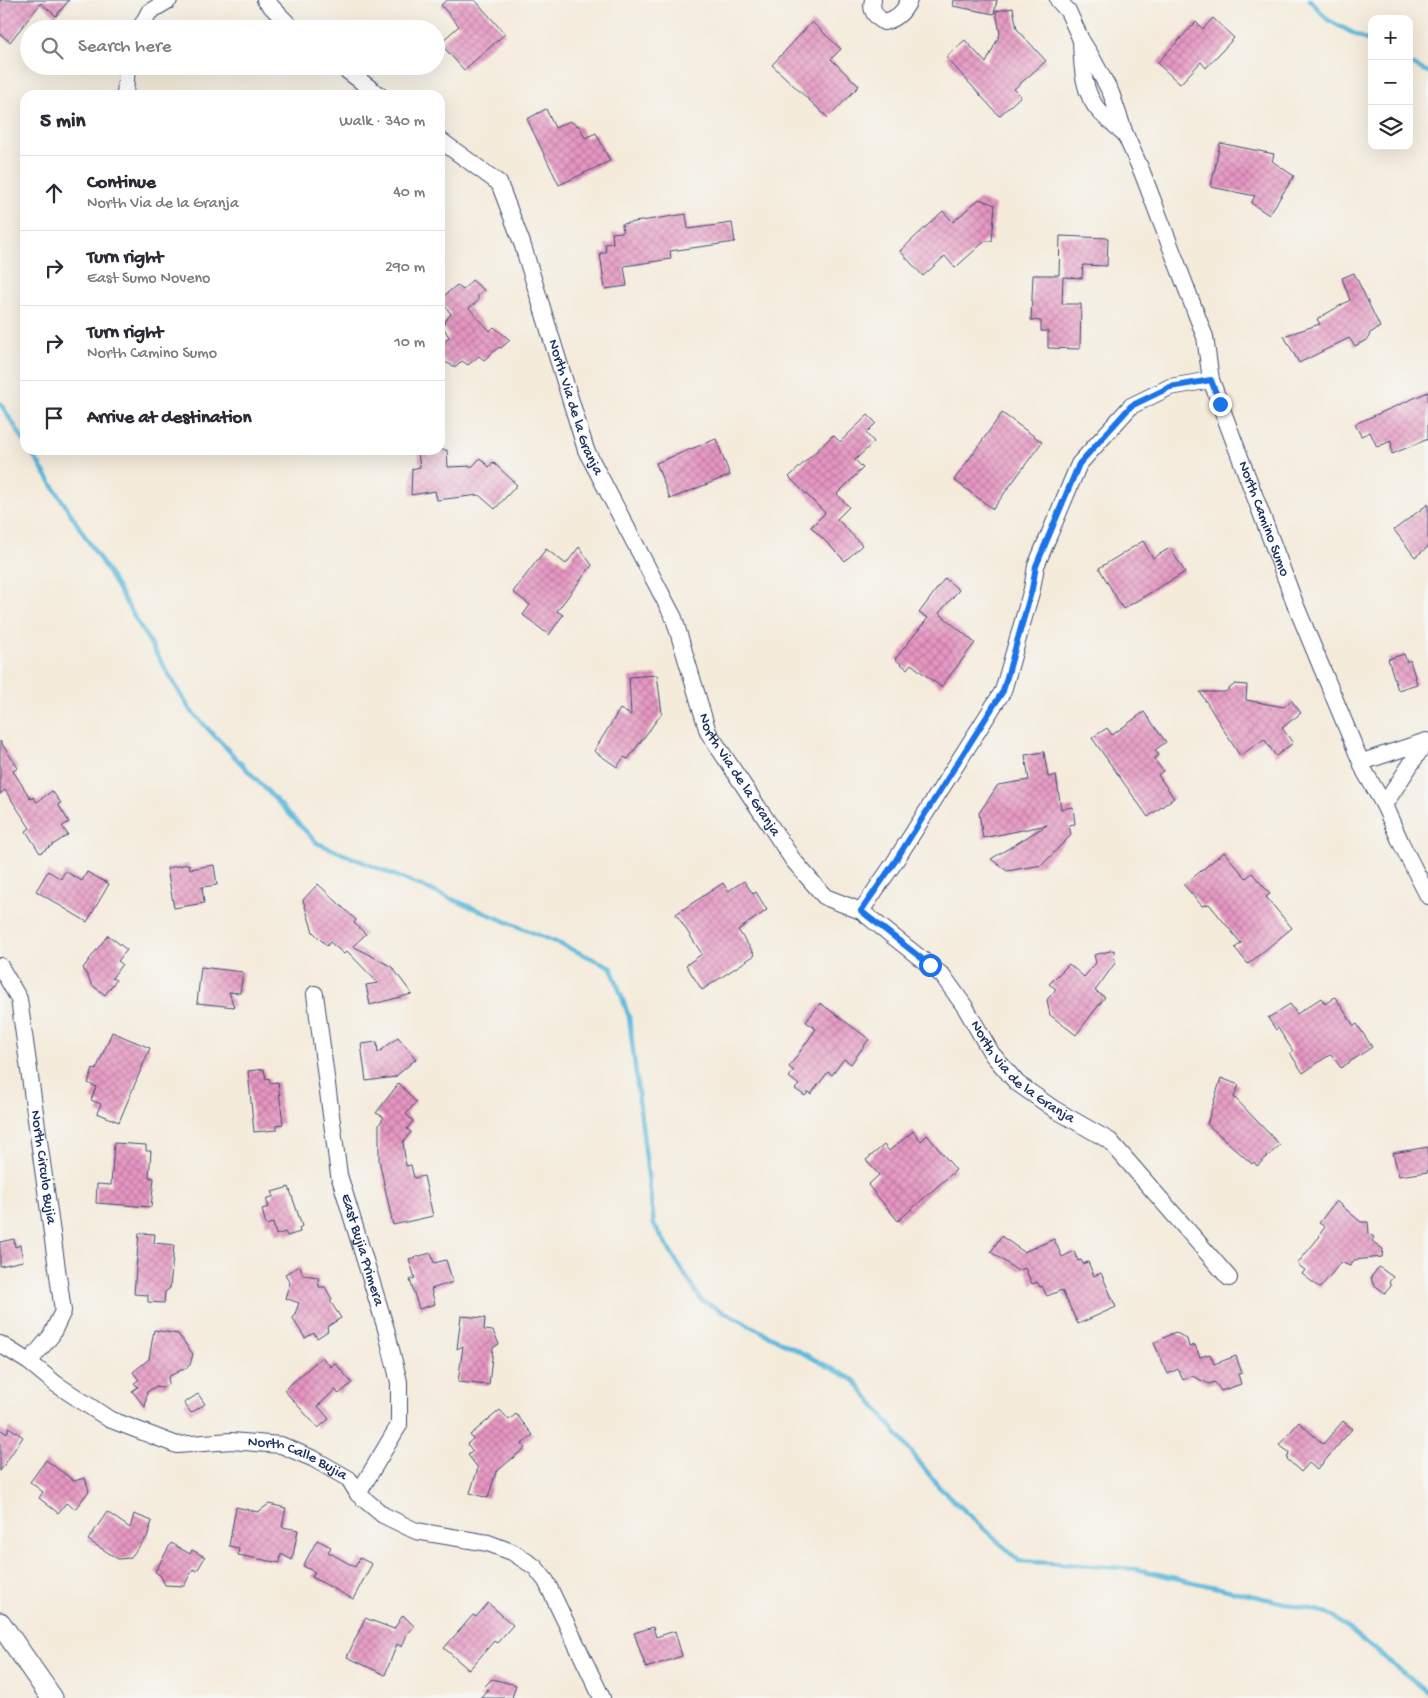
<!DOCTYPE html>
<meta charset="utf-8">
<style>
:root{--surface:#fff;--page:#f7f7f7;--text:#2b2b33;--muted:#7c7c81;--line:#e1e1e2}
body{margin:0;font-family:"Gochi Hand",sans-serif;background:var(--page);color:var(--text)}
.controls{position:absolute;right:15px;top:15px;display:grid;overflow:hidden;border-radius:10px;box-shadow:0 5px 20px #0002}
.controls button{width:45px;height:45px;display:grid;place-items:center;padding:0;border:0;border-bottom:1px solid var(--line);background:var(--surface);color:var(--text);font:25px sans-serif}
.stop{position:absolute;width:15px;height:15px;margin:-11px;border:4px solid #1a73e8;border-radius:50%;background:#fff}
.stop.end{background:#1a73e8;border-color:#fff;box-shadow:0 1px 5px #0008}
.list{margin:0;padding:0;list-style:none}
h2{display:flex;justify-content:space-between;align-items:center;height:65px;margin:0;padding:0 20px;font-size:21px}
h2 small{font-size:16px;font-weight:400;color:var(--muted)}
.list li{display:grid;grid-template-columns:32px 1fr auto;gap:15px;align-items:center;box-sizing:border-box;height:75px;padding:0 20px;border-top:1px solid var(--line)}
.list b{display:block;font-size:19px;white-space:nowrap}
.list p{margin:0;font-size:16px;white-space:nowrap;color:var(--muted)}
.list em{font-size:16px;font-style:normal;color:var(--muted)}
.icon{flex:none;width:28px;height:28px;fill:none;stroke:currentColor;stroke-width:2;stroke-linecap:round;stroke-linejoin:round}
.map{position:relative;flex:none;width:1428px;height:1698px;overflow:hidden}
.search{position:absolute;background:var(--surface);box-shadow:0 5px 20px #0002;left:20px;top:20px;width:425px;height:55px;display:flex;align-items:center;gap:12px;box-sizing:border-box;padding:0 18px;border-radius:28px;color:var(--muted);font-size:19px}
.panel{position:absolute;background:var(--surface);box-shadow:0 5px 20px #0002;left:20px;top:90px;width:425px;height:365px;border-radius:15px}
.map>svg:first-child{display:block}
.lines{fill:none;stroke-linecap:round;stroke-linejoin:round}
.stream{stroke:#5cb8da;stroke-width:4.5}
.building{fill:url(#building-cross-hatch)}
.minor-casing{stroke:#3c4b71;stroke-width:18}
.tertiary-casing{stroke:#3c4b71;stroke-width:23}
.minor{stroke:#fff;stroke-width:16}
.tertiary{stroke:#fff;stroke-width:21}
.route{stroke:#1a73e8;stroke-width:6}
.labels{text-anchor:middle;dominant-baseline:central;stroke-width:4;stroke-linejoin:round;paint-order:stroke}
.street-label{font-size:15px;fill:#1b2f5e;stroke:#f6f6f2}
</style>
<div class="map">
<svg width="1428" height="1698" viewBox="0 0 1428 1698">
<defs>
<pattern id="building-cross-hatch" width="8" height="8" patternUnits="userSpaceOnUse" patternTransform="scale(1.25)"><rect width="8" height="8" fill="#e796c1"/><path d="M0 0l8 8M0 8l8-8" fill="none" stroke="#ba7ba0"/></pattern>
</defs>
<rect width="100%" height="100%" fill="#f6f6f2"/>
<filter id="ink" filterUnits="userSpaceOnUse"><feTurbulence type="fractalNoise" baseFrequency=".02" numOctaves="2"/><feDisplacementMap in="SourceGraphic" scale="10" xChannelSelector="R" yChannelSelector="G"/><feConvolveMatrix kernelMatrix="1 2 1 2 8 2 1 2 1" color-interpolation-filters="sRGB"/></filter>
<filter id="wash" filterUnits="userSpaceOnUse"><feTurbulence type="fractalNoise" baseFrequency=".0096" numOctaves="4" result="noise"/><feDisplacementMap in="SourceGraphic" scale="20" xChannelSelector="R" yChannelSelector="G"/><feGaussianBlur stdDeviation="1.12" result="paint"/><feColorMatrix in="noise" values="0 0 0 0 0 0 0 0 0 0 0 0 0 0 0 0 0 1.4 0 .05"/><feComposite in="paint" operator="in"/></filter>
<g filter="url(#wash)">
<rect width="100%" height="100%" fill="#f4ebdb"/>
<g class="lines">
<!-- stream -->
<path class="stream" d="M1310 0 1328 20 1372 43
M1409 63 1428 72
M0 403 25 442
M30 450 106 569 190 710 317 843 560 944 611 967 629 1017 654 1225 701 1300 854 1380 939 1487 1019 1561 1136 1569 1328 1613 1428 1692"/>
</g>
<g id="blocks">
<!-- building -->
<path class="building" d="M0 0H69L56 16 41 3 10 42 0 34Z
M447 0H475L505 34 464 70 440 43 459 26 441 5Z
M954 0H997L994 14 953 6Z
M1013 8 1017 29 1046 61 1014 89 1021 96 999 116 946 57 965 40 986 63 1000 34 996 11Z
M1213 18 1234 38 1206 68 1201 62 1180 84 1157 63 1196 22 1203 29Z
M812 22 841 49 831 59 859 86 828 118 772 65Z
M546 109 555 128 570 121 580 127 585 138 596 133 610 161 559 185 527 119Z
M1220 143 1274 154 1272 161 1294 176 1269 215 1251 203 1255 196 1211 187Z
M979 199 995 205 992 241H985L955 268 945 256 923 276 900 251 943 211 953 222Z
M686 214 688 229 732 223 735 242 670 251 671 259 624 266 627 286 605 289 600 253H606L605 244 613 243 612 233 623 232 622 224Z
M1060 236 1108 238 1107 266 1083 265 1082 278 1063 277 1062 304H1081L1080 349 1048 348V331H1041V321L1031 320 1033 275H1059Z
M1354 273 1380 327 1370 333 1368 339 1355 346 1349 338 1299 363 1284 336 1320 324 1317 319 1350 300 1342 278Z
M472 280 484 290 478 295V301L469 308 490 331 494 327 510 340 501 348 499 347 484 360 479 356 468 365 462 361 456 367 440 360V347L449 337 443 327 445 321 451 314 440 299 457 285 463 290Z
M1428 392V439L1392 454 1391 441 1377 447 1370 432 1361 436 1355 424Z
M1002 413 1042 442 993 509 954 480Z
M868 415 876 423 866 433 874 442 855 460 863 468 837 494 849 507 837 519 862 545 845 561 811 527 825 513 789 477 833 435 840 442Z
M716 439 730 475 670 499 656 463Z
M431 450H447L448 467 473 466 480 458 489 467 493 462 517 485 495 509 479 495 437 500 435 491 411 495 412 469 420 467 418 453Z
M1428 504V547L1415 557 1394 530Z
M1143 541 1153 558 1170 548 1185 572 1123 609 1099 568Z
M579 547 592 565 557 611 563 615 549 635 523 615 530 605 513 592 546 549 566 564Z
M945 578 959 590 939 613 975 643 941 687 911 664 907 669 895 659 928 618 919 613Z
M1404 654 1407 662 1410 660 1417 684 1398 690 1388 659Z
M657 675 662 713 628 759 624 757 617 767 594 751 620 709 631 715 629 677Z
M1235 684 1247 685 1246 700 1284 707 1291 700 1301 713 1282 728 1293 743 1276 756 1264 739 1240 756 1200 692H1225Z
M1144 712 1166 742 1155 750 1159 755 1154 759 1163 771 1158 775 1174 798 1148 817 1092 738 1107 728 1112 735Z
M0 741 18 768 13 771 31 799 33 797 37 802 52 791 61 803 58 804 69 822 62 826 68 835 40 853 26 831 30 828 5 790 0 794Z
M1044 752 1048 777 1056 775 1061 809 1073 807 1075 824 1069 825 1071 835 1042 865 1007 871 991 859 1047 825 983 838 979 813 998 785 1029 780 1025 755Z
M1224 852 1246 878 1252 873 1270 894 1266 897 1292 928 1248 964 1235 948 1241 943 1209 904 1202 906 1184 885Z
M189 864 190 869 214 865 217 885 202 887 204 903 174 908 167 868Z
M48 871 61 879 65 871 82 881 87 872 109 884 87 922 36 891Z
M744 881 753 894 756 892 767 910 738 930 755 955 702 990 686 965 702 954 676 914 723 883 728 891Z
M318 884 356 920 354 923 366 934 353 946 392 967 412 994 370 1005 366 985 378 983 347 951 344 954 330 942 327 946 313 932 303 900Z
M108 935 127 950 118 961 122 964 112 978 116 980 105 995 92 985 83 968Z
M1114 950 1115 963 1095 991 1105 997 1076 1035 1050 1015 1047 1000 1056 989 1049 984 1069 964 1084 977 1096 963 1094 955Z
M201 967 243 972 240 993 229 992 234 1007 197 1003Z
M1335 997 1354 1026 1357 1024 1372 1047 1341 1068 1331 1054 1303 1073 1290 1053 1293 1051 1278 1028 1276 1030 1268 1018 1290 1004 1297 1014 1321 998 1325 1004Z
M820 1003 869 1039 851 1064 844 1059 832 1075 828 1072 811 1094 808 1092 805 1096 795 1089 799 1085 789 1077 794 1071 789 1067 816 1029 806 1022Z
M112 1032 150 1048 119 1122 97 1113 101 1104 91 1100 96 1087 88 1083 93 1069 96 1070Z
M398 1037 416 1059 395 1077 366 1081 361 1044 377 1042 378 1053Z
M264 1069 266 1079 269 1078 270 1083 278 1082 283 1124 277 1125V1130L254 1132 248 1071Z
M1221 1078 1239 1085 1234 1097 1280 1145 1257 1166 1254 1162 1252 1164 1207 1124Z
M399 1083 416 1102 406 1114 413 1121 407 1129 411 1132 403 1142 406 1166 411 1165 414 1178 424 1176 433 1216 393 1225 379 1160V1125L384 1117 376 1113Z
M913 1131 921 1141 927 1135 956 1170 898 1221 868 1185 879 1175 866 1160 884 1145 889 1151Z
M114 1143 146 1145V1151H151L149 1177 154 1178 151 1207 96 1203 97 1184 111 1185Z
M1428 1147V1172L1399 1176 1393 1153Z
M289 1187 302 1226 299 1228 300 1232 287 1236 285 1232 276 1235 273 1223 266 1225 262 1209 269 1207 266 1199 274 1196 272 1192Z
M1336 1201 1361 1222H1368L1369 1234 1374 1237 1372 1241 1383 1249 1382 1257 1354 1260 1350 1266 1341 1262 1320 1288 1302 1274 1305 1270 1297 1264 1320 1236 1319 1235 1325 1227 1319 1223Z
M139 1233 155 1234 154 1243 174 1245 170 1288 165 1292 164 1303 148 1302V1295L134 1294Z
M1001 1236 1024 1252 1054 1239 1062 1257 1074 1251 1078 1261 1081 1260 1083 1264 1088 1262 1094 1276 1101 1273 1116 1307 1078 1324 1062 1290 1047 1296 1042 1286 1040 1287 1037 1282 1032 1284 1025 1268 1018 1271 991 1252Z
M14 1239 15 1247 20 1245 23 1261 0 1266V1242Z
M431 1253 434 1263 446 1260 453 1282 431 1289 435 1304 419 1309 410 1280 415 1278 409 1259Z
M300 1266 303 1275 318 1277 319 1287H325L332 1299 330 1301 341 1318 327 1327 328 1331 317 1338 314 1333 305 1338 293 1319 299 1303 285 1298 290 1283 285 1274Z
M1379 1267 1393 1277 1389 1282 1391 1286 1385 1293 1373 1284 1371 1277Z
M461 1316 485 1318 484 1330 493 1331 499 1344 493 1348 489 1385 458 1382 463 1346 457 1349Z
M154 1330 178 1334 193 1354 190 1365 183 1370H181L168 1377 169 1384 162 1388 156 1386 147 1392 145 1407 132 1391 138 1387 134 1383 139 1380 133 1372 149 1359Z
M1175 1332 1187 1339 1189 1347 1195 1345 1200 1357 1210 1354 1214 1364 1236 1356 1242 1373 1238 1374 1241 1384 1221 1391 1215 1382 1209 1384 1192 1376 1183 1380 1178 1369 1168 1374 1154 1343Z
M322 1357 331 1367 335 1363 352 1383 339 1394 335 1390 318 1406 329 1419 318 1428 284 1390Z
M198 1394 205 1404 191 1413 184 1403Z
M500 1410 509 1420 516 1414 533 1435 522 1444 525 1448 496 1472 488 1498 470 1493 478 1468 468 1455 473 1451 467 1444 473 1439 470 1435Z
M1343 1421 1352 1429 1317 1470 1309 1463 1301 1472 1287 1459 1289 1452 1279 1445 1299 1422 1323 1444Z
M9 1427 23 1437 0 1471V1429L7 1434Z
M46 1460 74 1481 85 1478 89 1491 75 1509 66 1503 58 1513 39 1498 43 1492 30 1482Z
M269 1504 286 1508 282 1527 298 1530 292 1560 281 1554 280 1563 238 1555 239 1548 229 1546 236 1507 258 1512Z
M107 1512 130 1528 134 1514 152 1521 147 1537 130 1558 118 1559 88 1540Z
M317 1540 331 1547 328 1552 355 1567 360 1558 372 1564 353 1599 312 1577 315 1572 303 1566Z
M171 1543 190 1554 192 1550 205 1557 197 1571 193 1569 184 1586 165 1585 161 1576 155 1572Z
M488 1603 513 1625 497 1643 494 1641 469 1670 444 1648 473 1615 476 1617Z
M403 1615 414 1626 407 1634 402 1647 397 1644 385 1675 347 1657 365 1618 394 1629Z
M653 1627 656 1637 675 1631 682 1656 646 1668 634 1633Z
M492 1679 516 1685 512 1698H480L488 1689 485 1686Z"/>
</g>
</g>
<g filter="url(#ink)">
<use href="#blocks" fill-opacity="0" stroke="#3c4b71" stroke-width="1"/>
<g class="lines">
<!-- minor casing -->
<g class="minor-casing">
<g id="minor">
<path d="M265 0 293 29"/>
<path d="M873 0C870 10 876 17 884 22 897 19 904 12 909 0"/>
<path id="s1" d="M1058 0 1068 11 1081 40 1091 56 1111 93 1125 134 1142 172 1205 337 1211 380 1296 606 1365 772 1384 805 1401 843 1428 896"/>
<path d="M140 29 149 12 169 0"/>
<path d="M1081 40C1082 64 1082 93 1100 112 1107 119 1116 126 1124 133"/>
<path d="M341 66 379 95"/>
<path d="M125 95 127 66"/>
<path id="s2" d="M440 140 499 183 522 243 586 450 674 618 708 732 793 860 825 897 861 911 943 976 965 1007 992 1054 1017 1083 1054 1109 1110 1141 1229 1278"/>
<path d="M1362 762 1426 741 1384 805"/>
<path d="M861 911 894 863 1003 691 1032 589 1036 566 1079 464 1131 406 1170 387 1211 380"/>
<path id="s3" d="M0 966 19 999 63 1311 51 1336 29 1362"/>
<path id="s4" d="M315 994 339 1175 386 1329 399 1382V1425L358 1494"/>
<path id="s5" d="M0 1344 29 1362 56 1384 109 1419 177 1445 231 1441 281 1445 314 1459 349 1479 358 1494 383 1515 416 1531 488 1543 512 1552 535 1567 546 1581 602 1698"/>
</g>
</g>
<!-- tertiary casing -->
<g class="tertiary-casing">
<path id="tertiary" d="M0 1623 52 1698"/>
</g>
<!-- minor -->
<use href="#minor" class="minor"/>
<!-- tertiary -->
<use href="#tertiary" class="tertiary"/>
</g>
</g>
<g class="lines" filter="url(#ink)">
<!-- route -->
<path class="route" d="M930 965 861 911 894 863 1003 691 1032 589 1036 566 1079 464 1131 406 1170 387 1211 380 1220 404"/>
</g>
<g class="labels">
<!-- street labels -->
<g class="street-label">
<text stroke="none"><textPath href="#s2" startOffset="310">North Via de la Granja</textPath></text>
<text stroke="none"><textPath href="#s1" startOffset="561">North Camino Sumo</textPath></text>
<text stroke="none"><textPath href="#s2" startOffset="715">North Via de la Granja</textPath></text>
<text stroke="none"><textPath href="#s2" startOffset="1135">North Via de la Granja</textPath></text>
<text stroke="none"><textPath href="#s3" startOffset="208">North Circulo Bujia</textPath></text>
<text stroke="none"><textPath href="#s4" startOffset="261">East Bujia Primera</textPath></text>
<text stroke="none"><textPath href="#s5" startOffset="329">North Calle Bujia</textPath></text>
</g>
</g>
</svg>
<div class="controls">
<button>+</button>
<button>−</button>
<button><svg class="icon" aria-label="layers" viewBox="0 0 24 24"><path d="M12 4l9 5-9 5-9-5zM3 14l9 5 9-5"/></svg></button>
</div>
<div class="stop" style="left:930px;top:965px"></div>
<div class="stop end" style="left:1220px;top:404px"></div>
<div class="search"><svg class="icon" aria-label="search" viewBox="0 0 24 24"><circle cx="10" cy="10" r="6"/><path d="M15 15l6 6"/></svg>Search here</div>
<section class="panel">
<h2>5 min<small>Walk · 340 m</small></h2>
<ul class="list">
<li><svg class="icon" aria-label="ahead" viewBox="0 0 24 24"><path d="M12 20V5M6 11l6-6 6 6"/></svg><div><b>Continue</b><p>North Via de la Granja</p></div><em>40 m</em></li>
<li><svg class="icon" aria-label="right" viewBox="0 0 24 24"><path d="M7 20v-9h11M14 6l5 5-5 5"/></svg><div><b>Turn right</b><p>East Sumo Noveno</p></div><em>290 m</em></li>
<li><svg class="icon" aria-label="right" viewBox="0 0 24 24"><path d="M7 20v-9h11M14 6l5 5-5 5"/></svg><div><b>Turn right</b><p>North Camino Sumo</p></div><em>10 m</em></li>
<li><svg class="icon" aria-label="arrive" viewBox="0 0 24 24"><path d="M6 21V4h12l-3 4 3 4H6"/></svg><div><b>Arrive at destination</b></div></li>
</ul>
</section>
</div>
